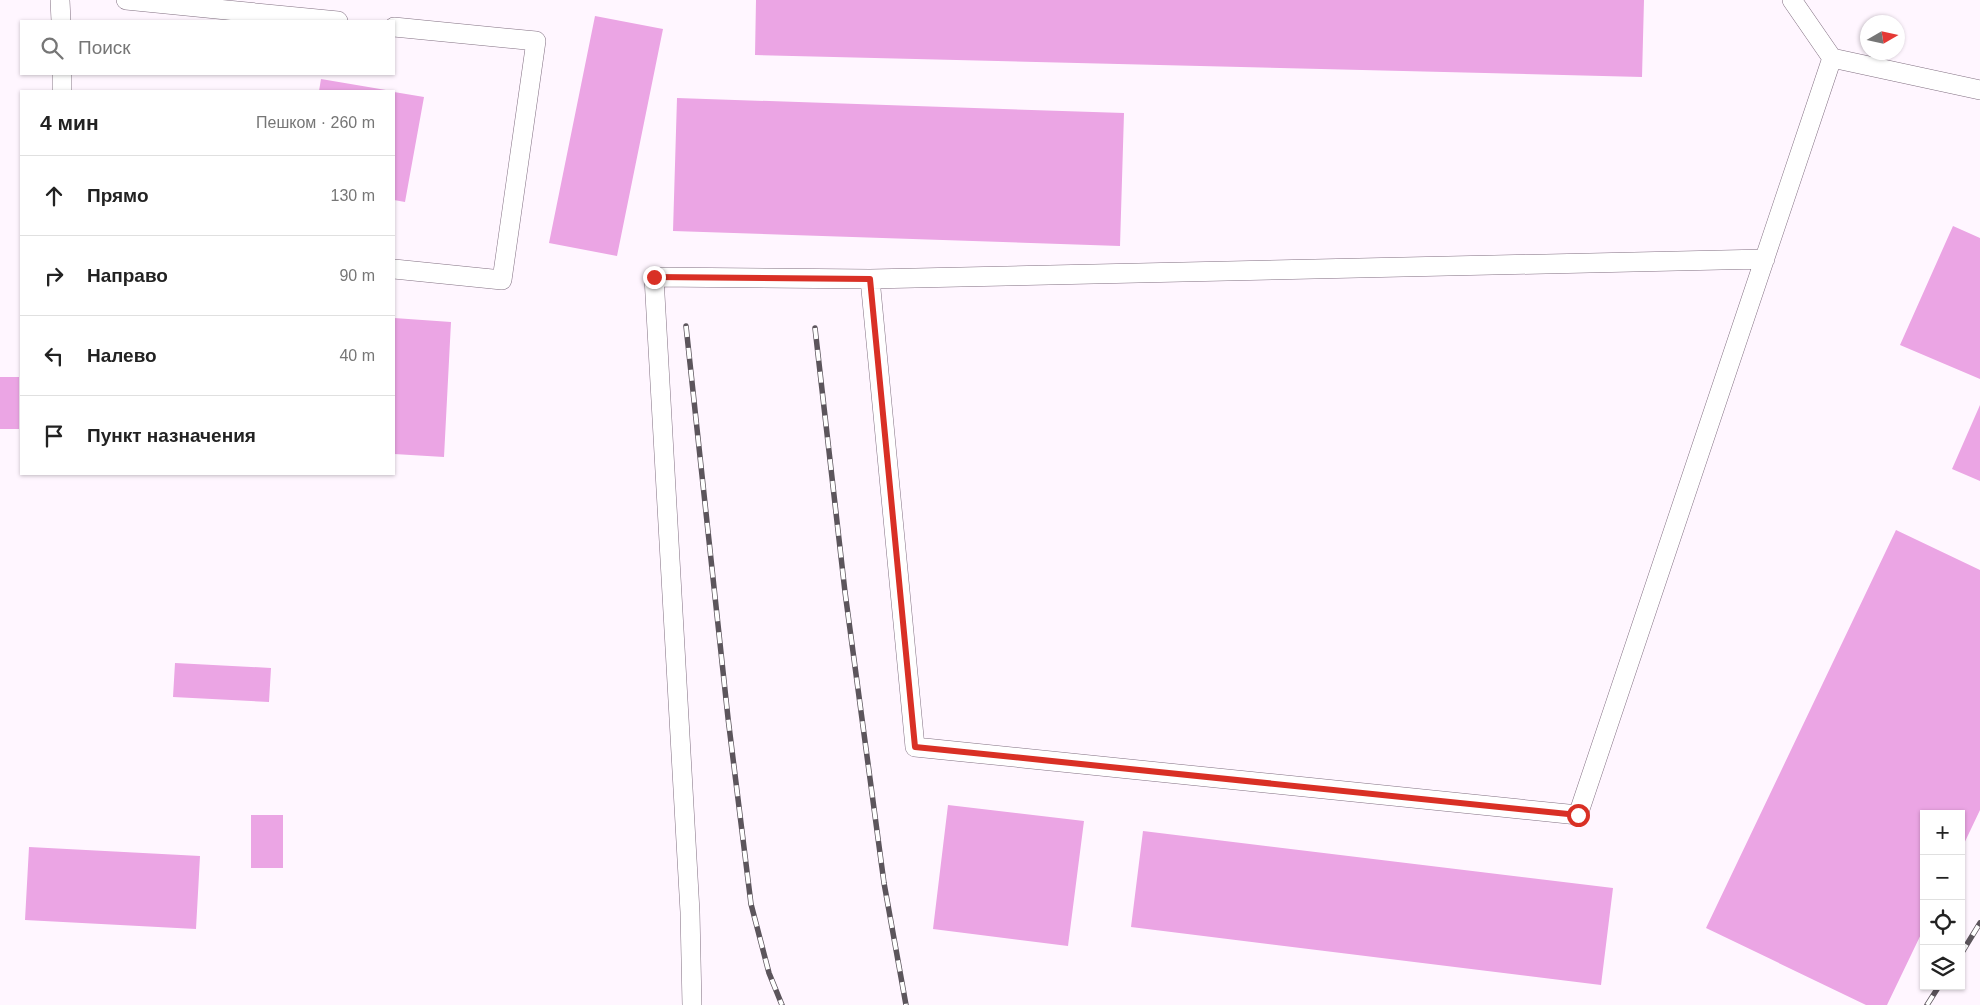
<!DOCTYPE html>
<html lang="ru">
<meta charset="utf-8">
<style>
:root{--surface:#fff;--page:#f2f2f2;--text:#222;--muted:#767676;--line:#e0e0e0}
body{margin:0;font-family:Helvetica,sans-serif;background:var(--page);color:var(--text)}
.controls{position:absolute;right:15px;bottom:15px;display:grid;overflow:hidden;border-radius:0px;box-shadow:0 1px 4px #0004}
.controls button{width:45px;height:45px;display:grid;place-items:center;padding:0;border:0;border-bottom:1px solid var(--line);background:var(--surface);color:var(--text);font:25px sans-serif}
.compass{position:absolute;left:1860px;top:15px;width:45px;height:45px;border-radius:50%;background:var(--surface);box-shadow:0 1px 4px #0004;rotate:81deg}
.stop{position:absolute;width:15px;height:15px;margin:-11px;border:4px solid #d93025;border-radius:50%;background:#fff}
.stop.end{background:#d93025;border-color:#fff;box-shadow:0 1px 5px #0008}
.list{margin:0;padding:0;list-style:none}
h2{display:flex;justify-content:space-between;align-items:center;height:65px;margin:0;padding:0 20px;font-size:21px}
h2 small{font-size:16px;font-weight:400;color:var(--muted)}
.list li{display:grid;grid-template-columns:32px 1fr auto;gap:15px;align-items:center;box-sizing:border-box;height:80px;padding:0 20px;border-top:1px solid var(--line)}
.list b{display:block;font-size:19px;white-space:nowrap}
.list em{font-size:16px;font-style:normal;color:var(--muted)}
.icon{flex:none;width:28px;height:28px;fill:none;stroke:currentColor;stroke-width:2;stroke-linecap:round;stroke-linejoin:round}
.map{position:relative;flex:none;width:1980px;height:1005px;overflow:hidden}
.search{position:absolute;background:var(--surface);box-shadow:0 1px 4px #0004;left:20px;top:20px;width:375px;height:55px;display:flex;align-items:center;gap:12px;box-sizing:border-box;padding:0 18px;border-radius:0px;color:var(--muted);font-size:19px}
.panel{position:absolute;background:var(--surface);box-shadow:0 1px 4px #0004;left:20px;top:90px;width:375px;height:385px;border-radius:0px}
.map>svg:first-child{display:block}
.building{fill:#eba5e4}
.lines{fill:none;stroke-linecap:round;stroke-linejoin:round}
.service-casing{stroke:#827082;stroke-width:20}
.service{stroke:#fff;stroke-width:19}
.rail-casing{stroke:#5c555c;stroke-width:5.5}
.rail{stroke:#fff;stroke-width:4;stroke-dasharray:11;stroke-linecap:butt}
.route{stroke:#d93025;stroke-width:6}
</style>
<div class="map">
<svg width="1980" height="1005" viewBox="0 0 1980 1005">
<rect width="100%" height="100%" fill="#fff6ff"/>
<!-- building -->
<path class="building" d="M756 0H1644L1642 77 755 55Z
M595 16 663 29 617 256 549 243Z
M321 79 386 90V91H319Z
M394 92 424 97 405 202 394 200Z
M677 98 1124 113 1120 246 673 231Z
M1953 226 1980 238V379L1900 345Z
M394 318 451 322 444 457 394 454Z
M0 377H19V429H0Z
M1980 405V481L1952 469Z
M1896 530 1980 570V810L1961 850V814H1924V928L1887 1005H1866L1706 928Z
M175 663 271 668 269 702 173 697Z
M948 805 1084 821 1068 946 933 929Z
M251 815H283V868H251Z
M1143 831 1613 888 1601 985 1131 927Z
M29 847 200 856 196 929 25 920Z"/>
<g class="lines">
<!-- service casing -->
<g class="service-casing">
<path id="service" d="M60 0 61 21
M126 0 338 21
M1792 0 1832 58
M394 27 536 41 502 280 394 269
M62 74V91
M870 279 1765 259
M692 1005 690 912 654 277 870 279 915 747 1578 815 1832 58 1980 90"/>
</g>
<!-- service -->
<use href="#service" class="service"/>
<!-- rail casing -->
<g class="rail-casing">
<path id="rail" d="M686 326 728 718 751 904 769 973 782 1005
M815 328 845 592 884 883 906 1005
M1961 954 1980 923
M1927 1005 1939 986"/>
</g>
<!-- rail -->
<use href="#rail" class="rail"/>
</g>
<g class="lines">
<!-- route -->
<path class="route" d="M654 277 870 279 915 747 1578 815"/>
</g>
</svg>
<div class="controls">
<button>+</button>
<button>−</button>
<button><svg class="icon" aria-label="locate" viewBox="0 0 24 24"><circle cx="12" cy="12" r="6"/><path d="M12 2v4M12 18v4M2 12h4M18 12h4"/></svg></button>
<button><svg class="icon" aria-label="layers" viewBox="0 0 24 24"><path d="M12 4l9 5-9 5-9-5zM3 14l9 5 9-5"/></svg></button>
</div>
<svg class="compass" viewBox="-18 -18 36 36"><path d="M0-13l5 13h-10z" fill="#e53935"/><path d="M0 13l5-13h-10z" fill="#767676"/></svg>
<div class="stop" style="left:1578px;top:815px"></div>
<div class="stop end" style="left:654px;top:277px"></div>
<div class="search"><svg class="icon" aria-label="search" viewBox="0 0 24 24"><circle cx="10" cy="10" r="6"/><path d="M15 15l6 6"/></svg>Поиск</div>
<section class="panel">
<h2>4 мин<small>Пешком · 260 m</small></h2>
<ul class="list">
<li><svg class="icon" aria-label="ahead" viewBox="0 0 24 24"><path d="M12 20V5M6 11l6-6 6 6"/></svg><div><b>Прямо</b></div><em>130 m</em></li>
<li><svg class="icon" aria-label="right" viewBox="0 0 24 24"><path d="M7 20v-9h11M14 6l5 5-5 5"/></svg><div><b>Направо</b></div><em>90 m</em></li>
<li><svg class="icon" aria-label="left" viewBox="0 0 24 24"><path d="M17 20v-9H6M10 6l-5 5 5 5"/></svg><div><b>Налево</b></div><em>40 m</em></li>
<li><svg class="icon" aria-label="arrive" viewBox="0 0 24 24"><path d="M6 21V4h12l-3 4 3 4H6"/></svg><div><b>Пункт назначения</b></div></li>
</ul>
</section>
</div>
